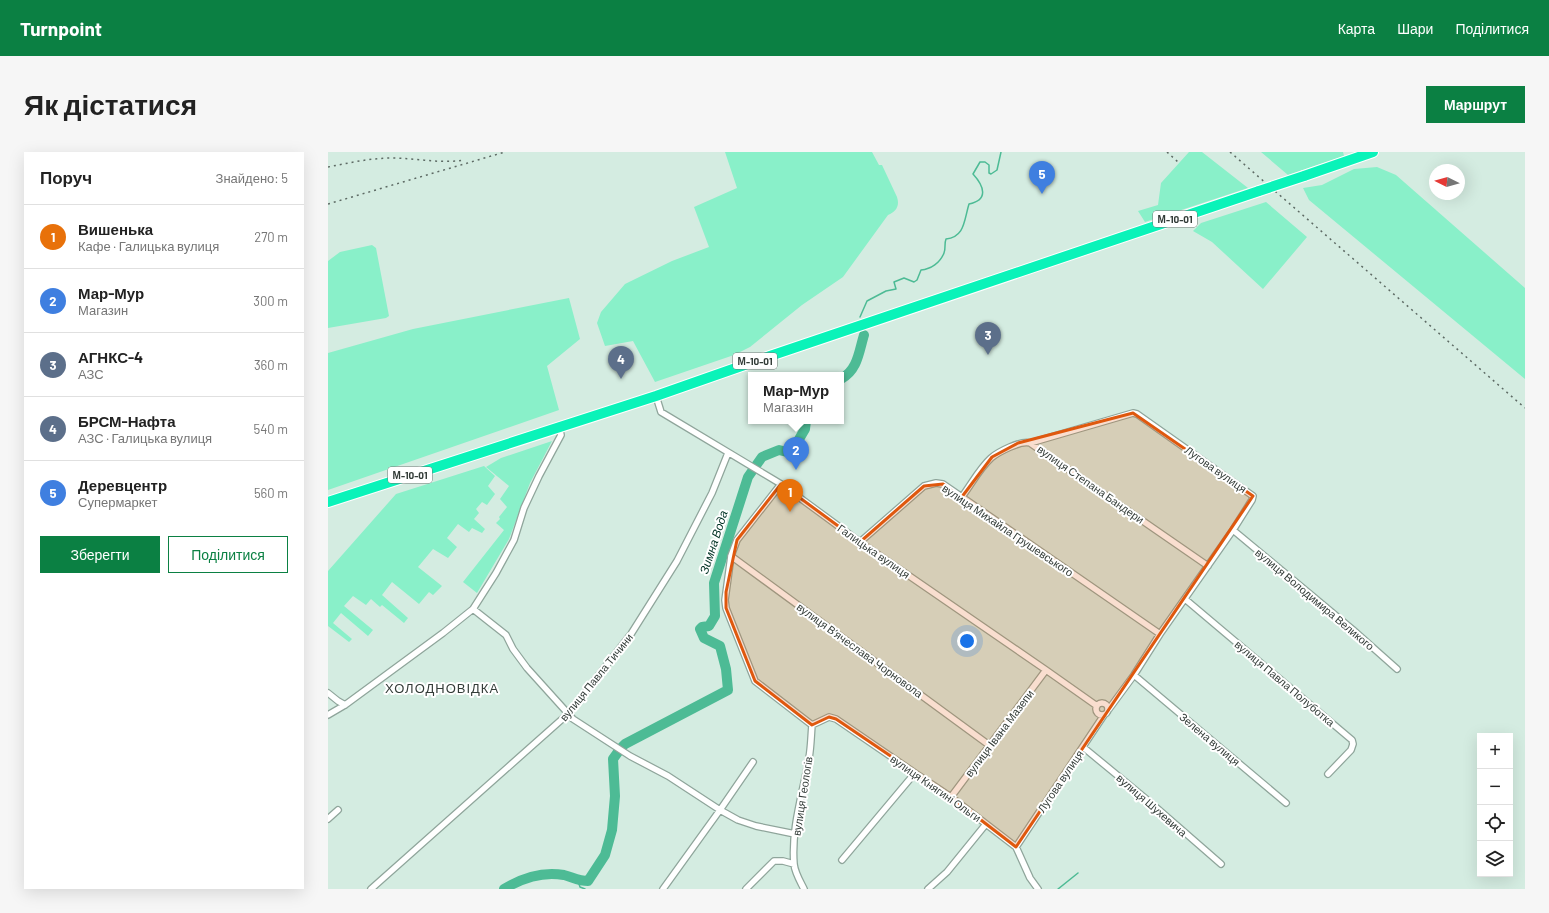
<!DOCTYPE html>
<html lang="uk">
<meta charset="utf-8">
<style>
:root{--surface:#fff;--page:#f6f6f6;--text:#222;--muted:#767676;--line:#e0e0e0;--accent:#0b8043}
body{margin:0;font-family:Barlow,sans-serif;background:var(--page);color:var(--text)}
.controls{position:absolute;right:12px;bottom:12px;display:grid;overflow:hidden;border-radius:0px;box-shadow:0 4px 16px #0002}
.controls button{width:36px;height:36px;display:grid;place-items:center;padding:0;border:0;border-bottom:1px solid var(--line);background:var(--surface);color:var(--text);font:20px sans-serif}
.compass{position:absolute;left:1101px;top:12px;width:36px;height:36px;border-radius:50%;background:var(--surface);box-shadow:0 4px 16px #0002;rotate:275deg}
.you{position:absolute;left:639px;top:489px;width:14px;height:14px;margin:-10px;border:3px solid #fff;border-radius:50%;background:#1a73e8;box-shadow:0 0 0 6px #1a73e833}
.badge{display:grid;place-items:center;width:26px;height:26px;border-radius:50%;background:var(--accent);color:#fff;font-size:13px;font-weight:700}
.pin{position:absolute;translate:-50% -33px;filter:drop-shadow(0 1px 2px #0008)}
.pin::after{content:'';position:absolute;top:21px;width:14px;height:12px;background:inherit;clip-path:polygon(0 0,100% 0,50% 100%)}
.popup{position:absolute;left:420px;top:220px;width:96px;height:52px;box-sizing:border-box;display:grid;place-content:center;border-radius:0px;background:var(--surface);filter:drop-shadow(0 1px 3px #0005);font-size:13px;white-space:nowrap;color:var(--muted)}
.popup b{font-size:15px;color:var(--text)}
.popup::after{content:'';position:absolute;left:50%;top:100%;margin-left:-8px;border:8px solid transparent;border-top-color:var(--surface)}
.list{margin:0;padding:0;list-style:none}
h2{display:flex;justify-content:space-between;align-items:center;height:52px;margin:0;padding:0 16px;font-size:17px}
h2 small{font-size:13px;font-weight:400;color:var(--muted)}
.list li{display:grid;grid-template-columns:26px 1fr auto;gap:12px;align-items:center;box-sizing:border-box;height:64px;padding:0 16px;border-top:1px solid var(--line)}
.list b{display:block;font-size:15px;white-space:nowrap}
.list p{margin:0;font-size:13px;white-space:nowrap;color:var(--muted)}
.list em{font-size:13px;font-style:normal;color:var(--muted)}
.actions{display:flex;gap:8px;padding:12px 16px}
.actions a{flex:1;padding:9px 0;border:1px solid var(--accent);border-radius:0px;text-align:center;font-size:14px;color:var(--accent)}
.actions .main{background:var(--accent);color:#fff}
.icon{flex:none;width:22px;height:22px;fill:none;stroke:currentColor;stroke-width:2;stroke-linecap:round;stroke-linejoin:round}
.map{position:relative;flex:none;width:1197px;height:737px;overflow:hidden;border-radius:0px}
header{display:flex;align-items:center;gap:24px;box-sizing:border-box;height:56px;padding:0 20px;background:var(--accent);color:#fff}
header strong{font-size:19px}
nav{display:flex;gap:22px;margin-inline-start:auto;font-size:14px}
.intro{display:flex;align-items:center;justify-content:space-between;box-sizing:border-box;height:96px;padding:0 24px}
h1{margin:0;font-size:28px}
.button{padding:10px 18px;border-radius:0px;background:var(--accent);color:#fff;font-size:14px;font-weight:700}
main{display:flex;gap:24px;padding:0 24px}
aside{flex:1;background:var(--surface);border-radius:0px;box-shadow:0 4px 16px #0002}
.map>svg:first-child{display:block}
.green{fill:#89f0c9}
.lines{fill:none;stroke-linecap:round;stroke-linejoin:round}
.stream{stroke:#4dbb95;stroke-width:1.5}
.river{stroke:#4dbb95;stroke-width:10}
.street-casing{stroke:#8fa59b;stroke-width:8}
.highway-casing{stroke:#fff;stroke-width:12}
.street{stroke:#fff;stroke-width:5.5}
.highway{stroke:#0af3b9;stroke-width:10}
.rail{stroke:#5d6a64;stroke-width:1.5;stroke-dasharray:2 4;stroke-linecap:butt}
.highway-bridge-casing{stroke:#fff;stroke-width:12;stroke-linecap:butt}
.highway-bridge{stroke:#0af3b9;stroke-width:10}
.marked{fill:#df580e;fill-opacity:0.2;stroke:#df580e;stroke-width:3;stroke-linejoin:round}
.labels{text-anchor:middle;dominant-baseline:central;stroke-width:4;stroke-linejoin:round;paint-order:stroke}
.shield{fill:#fff;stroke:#707674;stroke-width:1}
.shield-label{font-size:10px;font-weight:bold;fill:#333c38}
.street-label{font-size:11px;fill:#333c38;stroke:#fff}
.water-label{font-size:12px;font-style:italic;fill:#003224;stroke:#fff}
.quarter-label{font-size:13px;letter-spacing:1px;fill:#333c38;stroke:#fff}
</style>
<header>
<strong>Turnpoint</strong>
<nav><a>Карта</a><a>Шари</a><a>Поділитися</a></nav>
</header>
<div class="intro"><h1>Як дістатися</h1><a class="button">Маршрут</a></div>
<main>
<aside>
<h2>Поруч<small>Знайдено: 5</small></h2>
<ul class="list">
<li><span class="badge" style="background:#e8710a">1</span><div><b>Вишенька</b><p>Кафе · Галицька вулиця</p></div><em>270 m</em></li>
<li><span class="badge" style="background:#3f7fe0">2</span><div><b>Мар-Мур</b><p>Магазин</p></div><em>300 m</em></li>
<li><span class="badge" style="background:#5c6f8a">3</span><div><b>АГНКС-4</b><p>АЗС</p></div><em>360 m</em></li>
<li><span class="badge" style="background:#5c6f8a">4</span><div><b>БРСМ-Нафта</b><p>АЗС · Галицька вулиця</p></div><em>540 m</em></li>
<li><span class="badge" style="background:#3f7fe0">5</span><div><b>Деревцентр</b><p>Супермаркет</p></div><em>560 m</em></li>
</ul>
<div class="actions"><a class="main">Зберегти</a><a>Поділитися</a></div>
</aside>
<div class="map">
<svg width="1197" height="737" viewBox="0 0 1197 737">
<rect width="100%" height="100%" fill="#d4ece1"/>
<!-- green -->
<path class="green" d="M397 0H544L551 13H554L569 45C572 54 568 60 560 63L515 125 474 153 422 195 406 203 327 230 305 189 277 194 269 171 273 160 297 132 344 109 381 95 366 55 409 36Z
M861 0H874L920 36 817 70 810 59 830 53 833 31Z
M933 0H1015L1016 4 960 23Z
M1049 15 1068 23 1197 136V227L981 48 975 36 994 33 1026 17Z
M938 50 979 85 935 137 884 90 865 79 873 71Z
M44 93 48 96 61 164 58 166 0 176V109L12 100Z
M241 146 252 187 219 214 231 258 0 338V201L85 177Z
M224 289 202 331 181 387 149 441 135 430 176 378 168 371 172 367 171 365 179 355 172 347 181 334 158 315 173 306Z
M156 314 167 324 160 334 167 342 159 353 154 350 148 357 151 361 146 367 157 377 154 381 144 376 141 380 130 372 119 386 129 395 120 406 105 397 90 415 114 434 105 443 101 440 91 452 64 430 54 443 80 466 76 471 54 453 52 455 43 447 38 453 25 444 16 454 45 478 40 484 13 461 5 471 24 487 21 490 0 474V419L68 342Z"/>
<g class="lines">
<!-- stream -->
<path class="stream" d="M532 165 539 149 558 139 568 137 566 130 576 126 586 130 589 128 593 118C603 117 612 111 616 101 618 96 616 92 618 87 637 85 636 68 641 52 661 48 656 34 645 22L652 10H657L661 13V21L663 22 669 18 673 0
M249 726 252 735 257 737
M730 737 750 721"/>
<!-- river -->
<path class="river" d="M513 227C530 218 531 199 536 183
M294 595 297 592 400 538 398 517 392 494 376 486 372 477 374 475 381 474 387 464 386 431 420 325 434 305 451 298 463 301 477 277 478 269
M176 737C194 726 214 719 236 723 244 725 251 729 260 729L277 703 284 678 287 644 285 607 290 600"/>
<!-- street casing -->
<g class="street-casing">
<path id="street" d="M328 244 333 260 453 332 532 390 718 518 769 554
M702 291 805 261 809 262 925 344 924 348 905 378 832 482 806 523 781 557
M453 332 409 388 403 404 397 448 398 456 427 529 484 573
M633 346C643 333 651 317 663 306 670 300 693 288 702 291L880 414
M905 378 1024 477 1069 517
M532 390 596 334 608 331 615 332 832 482
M403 404 661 593
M857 447 1024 588 1025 592 1023 598 1000 622
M145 457 178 483 185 497 199 516 245 567 302 604 340 624 392 658 410 668 428 674 467 682
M806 523 958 651
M0 541 10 549 17 553
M768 557a6 6 0 1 1 12 0a6 6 0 1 1-12 0Z
M0 563 17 553 115 481 145 457 168 421 186 388 196 356 211 324 233 283 231 274
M484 573 501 565 508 567 587 621 623 645 688 695 702 726 710 737
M755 595 823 651 893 712
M623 645 718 518
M0 667 10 658
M688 695 776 563
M514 708 587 621
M43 737 241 561 303 482 349 409 384 341 400 301
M335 737 392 658 425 610
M418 737 446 709H455L466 712
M476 737C472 729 467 721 466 712 463 676 475 641 481 606 483 595 483 584 484 573
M600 737 619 720 658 672"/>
</g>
<!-- highway casing -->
<g class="highway-casing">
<path id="highway" d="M976 24 1045 0
M0 350 328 244 442 204 931 39"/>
</g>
<!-- street -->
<use href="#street" class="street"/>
<!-- highway -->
<use href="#highway" class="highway"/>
<!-- rail -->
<path class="rail" d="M839 0 850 10
M902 0 1197 256
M0 15C21 11 42 6 64 6 89 6 111 12 137 8
M0 52 177 0"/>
<!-- highway-bridge casing -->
<g class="highway-bridge-casing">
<path id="highway-bridge" d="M931 39 976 24"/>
</g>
<!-- highway-bridge -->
<use href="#highway-bridge" class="highway-bridge"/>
</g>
<!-- marked area -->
<path class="marked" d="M805 261 925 344 688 695 623 645 508 567 501 565 484 573 427 529 398 456V440L409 388 453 332 532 390 596 334 615 332 633 346 664 305 690 291Z"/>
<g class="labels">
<!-- shield labels -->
<g class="shield">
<rect x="825" y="59" width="44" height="16" rx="3"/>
<rect x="405" y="201" width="44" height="16" rx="3"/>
<rect x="60" y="315" width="44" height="16" rx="3"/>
</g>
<g class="shield-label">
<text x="847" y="67">М-10-01</text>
<text x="427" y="209">М-10-01</text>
<text x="82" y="323">М-10-01</text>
</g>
<!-- street labels -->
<g class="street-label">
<text transform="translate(888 317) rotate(35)">Лугова вулиця</text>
<text transform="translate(763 332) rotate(35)">вулиця Степана Бандери</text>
<text transform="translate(680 378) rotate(34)">вулиця Михайла Грушевського</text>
<text transform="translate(546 399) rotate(35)">Галицька вулиця</text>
<text transform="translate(987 447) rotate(40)">вулиця Володимира Великого</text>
<text transform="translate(532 498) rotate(36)">вулиця Вʼячеслава Чорновола</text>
<text transform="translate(268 525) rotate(-51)">вулиця Павла Тичини</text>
<text transform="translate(957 531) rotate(40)">вулиця Павла Полуботка</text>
<text transform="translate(671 581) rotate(-53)">вулиця Івана Мазепи</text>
<text transform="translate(882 587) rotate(40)">Зелена вулиця</text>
<text transform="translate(732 629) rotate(-56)">Лугова вулиця</text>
<text transform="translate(608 636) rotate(35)">вулиця Княгині Ольги</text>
<text transform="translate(474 644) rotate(-81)">вулиця Геологів</text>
<text transform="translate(824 653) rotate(41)">вулиця Шухевича</text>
</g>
<!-- water labels -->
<g class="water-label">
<text transform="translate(385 390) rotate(-72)">Зимна Вода</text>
</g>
<!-- quarter labels -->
<g class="quarter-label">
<text x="114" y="536">ХОЛОДНОВІДКА</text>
</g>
</g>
</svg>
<div class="controls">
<button>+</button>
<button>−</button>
<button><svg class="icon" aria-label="locate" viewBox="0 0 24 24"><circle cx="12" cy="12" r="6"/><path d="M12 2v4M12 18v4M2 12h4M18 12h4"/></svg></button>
<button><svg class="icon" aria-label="layers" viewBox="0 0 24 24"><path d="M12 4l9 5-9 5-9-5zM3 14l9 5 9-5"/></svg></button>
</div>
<svg class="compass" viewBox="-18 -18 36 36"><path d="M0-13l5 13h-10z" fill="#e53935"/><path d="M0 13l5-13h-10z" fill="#767676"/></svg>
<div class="you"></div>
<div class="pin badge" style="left:462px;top:360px;background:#e8710a">1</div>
<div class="pin badge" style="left:468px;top:318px;background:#3f7fe0">2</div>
<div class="popup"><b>Мар-Мур</b>Магазин</div>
<div class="pin badge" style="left:660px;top:203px;background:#5c6f8a">3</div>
<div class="pin badge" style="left:293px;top:227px;background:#5c6f8a">4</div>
<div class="pin badge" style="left:714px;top:42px;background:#3f7fe0">5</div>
</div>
</main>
